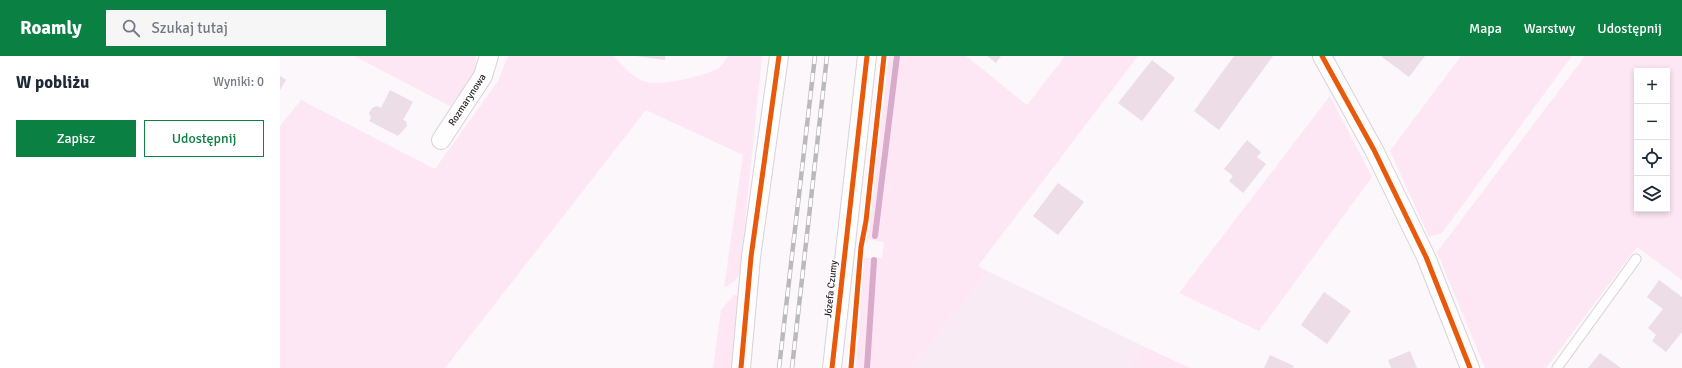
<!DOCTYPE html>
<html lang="pl">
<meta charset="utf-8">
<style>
:root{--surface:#fff;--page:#f6f6f7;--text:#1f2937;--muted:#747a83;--line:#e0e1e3;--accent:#0b8043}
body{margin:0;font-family:Signika,sans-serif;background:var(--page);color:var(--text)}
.controls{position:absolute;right:12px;top:12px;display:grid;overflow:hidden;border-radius:0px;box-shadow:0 2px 6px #0003}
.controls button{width:36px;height:36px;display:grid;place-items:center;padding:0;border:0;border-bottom:1px solid var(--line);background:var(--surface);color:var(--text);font:20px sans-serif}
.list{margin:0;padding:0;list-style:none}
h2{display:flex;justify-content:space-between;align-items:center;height:52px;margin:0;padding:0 16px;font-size:17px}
h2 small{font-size:13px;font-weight:400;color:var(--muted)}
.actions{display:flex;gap:8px;padding:12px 16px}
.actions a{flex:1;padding:9px 0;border:1px solid var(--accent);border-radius:0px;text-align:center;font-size:14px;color:var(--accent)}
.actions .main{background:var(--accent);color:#fff}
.icon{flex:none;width:22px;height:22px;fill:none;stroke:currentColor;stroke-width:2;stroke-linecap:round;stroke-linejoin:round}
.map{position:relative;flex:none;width:1402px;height:312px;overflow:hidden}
header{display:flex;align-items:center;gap:24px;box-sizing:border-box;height:56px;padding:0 20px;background:var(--accent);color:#fff}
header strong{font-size:19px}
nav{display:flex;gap:22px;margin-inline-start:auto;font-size:14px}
.search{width:280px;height:36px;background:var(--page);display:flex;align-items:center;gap:10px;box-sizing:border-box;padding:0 14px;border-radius:0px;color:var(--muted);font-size:15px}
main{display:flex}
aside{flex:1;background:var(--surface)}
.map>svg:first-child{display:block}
.built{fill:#f9ebf4}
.green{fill:#fde7f5;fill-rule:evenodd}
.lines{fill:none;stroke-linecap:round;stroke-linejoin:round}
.stream{stroke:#d9abca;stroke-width:6}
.building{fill:#ecdde6}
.lane-casing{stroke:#d9d2d7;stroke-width:11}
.street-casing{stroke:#d9d2d7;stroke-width:20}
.lane{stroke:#fffefe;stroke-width:9}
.street{stroke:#fffefe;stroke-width:18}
.rail-casing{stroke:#bbbabb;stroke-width:4.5}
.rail{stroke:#fff;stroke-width:3;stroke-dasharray:9;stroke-linecap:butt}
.cycleway-casing{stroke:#fff;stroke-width:8}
.cycleway{stroke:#e8590c;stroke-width:5}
.labels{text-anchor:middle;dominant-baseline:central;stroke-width:3;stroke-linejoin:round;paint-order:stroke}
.street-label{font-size:10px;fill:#261e23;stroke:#fff}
</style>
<header>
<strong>Roamly</strong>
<div class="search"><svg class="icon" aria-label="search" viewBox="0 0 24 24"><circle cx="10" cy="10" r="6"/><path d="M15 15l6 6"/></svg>Szukaj tutaj</div>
<nav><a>Mapa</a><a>Warstwy</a><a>Udostępnij</a></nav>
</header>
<main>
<aside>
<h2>W pobliżu<small>Wyniki: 0</small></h2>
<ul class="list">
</ul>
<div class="actions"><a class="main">Zapisz</a><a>Udostępnij</a></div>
</aside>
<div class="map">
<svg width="1402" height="312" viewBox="0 0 1402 312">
<rect width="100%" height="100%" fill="#fcf7fa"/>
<!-- built -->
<path class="built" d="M709 216 760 240 865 291 849 312H632Z"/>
<!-- green -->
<path class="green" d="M74 0H196L197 15 170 50Z
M228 0H334C343 10 353 23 367 26 382 30 425 20 439 12 442 9 445 4 448 0H482L460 217 455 225 444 232 463 99 366 54 165 312H0V70L21 44 155 113 218 25Z
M609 0H686L747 49 785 0H858L698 210 709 216 632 312H576L584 202H602L604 186 587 183Z
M1181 0H1292L1162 177 1149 181 1110 95Z
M1305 0H1402V224L1357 191 1266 312H1205L1157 196ZM1357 15H1387V153H1357Z
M1050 40 1092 121 979 275 899 237Z
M454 239 460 240 452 312H433L441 254Z
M865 291 910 312H849Z"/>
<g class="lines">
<!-- stream -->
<path class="stream" d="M595 180 617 0
M587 312 594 204"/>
</g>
<!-- building -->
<path class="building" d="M356 0H385V4Z
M707 0H721L716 7Z
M954 0H993L939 74 914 55Z
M1103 0H1145L1129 21 1102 1Z
M872 4 895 22 862 65 838 47Z
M0 20 6 24 0 34Z
M110 34 133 46 123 64 126 65 127 70 118 80 89 65 91 61 89 57 92 52 97 50 101 52Z
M967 84 981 96 977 101 986 108 963 137 949 125 953 120 944 113Z
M778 127 804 146 778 179 753 160Z
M1379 224 1402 241V276L1386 296 1372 285 1376 279 1368 272 1383 253 1367 241Z
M1044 236 1071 255 1047 288 1021 269Z
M1130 295 1137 312H1111L1108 304Z
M1320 297 1341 312H1308Z
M990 299 1014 310 1013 312H984Z"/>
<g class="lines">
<!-- lane casing -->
<g class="lane-casing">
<path id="lane" d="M1277 312 1356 203"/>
</g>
<!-- street casing -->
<g class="street-casing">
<g id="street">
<path d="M1042 0 1094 94 1146 201 1190 312"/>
<path id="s1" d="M161 84 203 20 209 0"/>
<path d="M461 312 471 201 499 0"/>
<path d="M552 312 587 0"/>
</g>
</g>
<!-- lane -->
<use href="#lane" class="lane"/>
<!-- street -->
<use href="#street" class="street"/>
<!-- rail casing -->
<g class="rail-casing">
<path id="rail" d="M499 312 535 0
M512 312 547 0"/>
</g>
<!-- rail -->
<use href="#rail" class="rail"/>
<!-- cycleway casing -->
<g class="cycleway-casing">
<path id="cycleway" d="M1042 0 1094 94 1146 201 1190 312
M461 312 471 201 499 0
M552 312 587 0
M571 312 581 191 586 165 604 0"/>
</g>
<!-- cycleway -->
<use href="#cycleway" class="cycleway"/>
</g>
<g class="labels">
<!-- street labels -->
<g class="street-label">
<text stroke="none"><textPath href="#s1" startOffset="48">Rozmarynowa</textPath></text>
<text transform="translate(551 233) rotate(-84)">Józefa Czumy</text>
</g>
</g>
</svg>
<div class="controls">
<button>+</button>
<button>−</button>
<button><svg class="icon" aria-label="locate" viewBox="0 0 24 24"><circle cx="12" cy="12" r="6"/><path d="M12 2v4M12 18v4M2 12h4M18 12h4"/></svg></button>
<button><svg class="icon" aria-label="layers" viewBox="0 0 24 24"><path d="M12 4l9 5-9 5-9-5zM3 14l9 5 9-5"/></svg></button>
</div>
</div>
</main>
